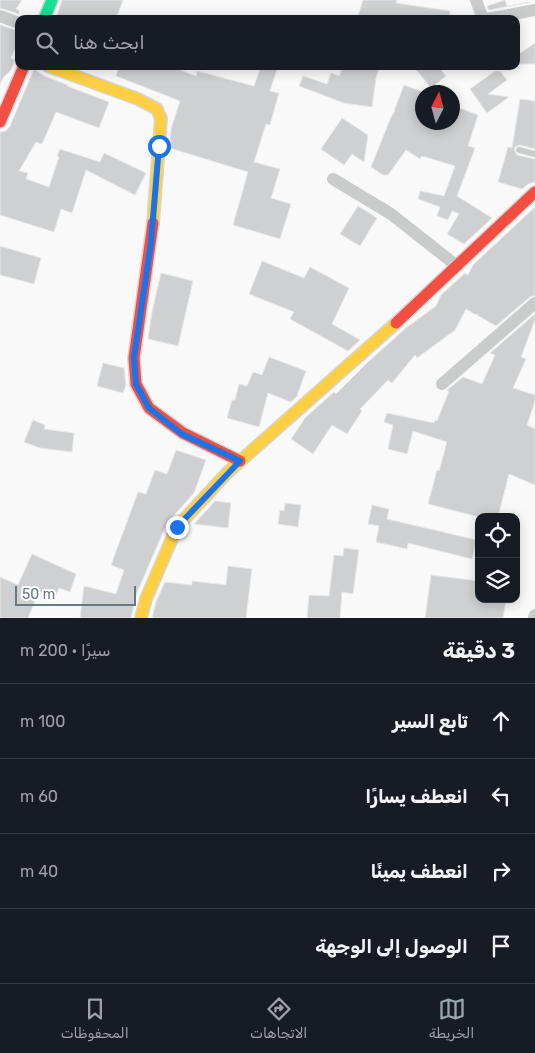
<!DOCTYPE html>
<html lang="ar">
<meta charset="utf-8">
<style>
:root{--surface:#171b24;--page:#242831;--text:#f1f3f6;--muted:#9ea1a6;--line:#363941;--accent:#99a6ab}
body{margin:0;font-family:Rubik,"Noto Naskh Arabic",sans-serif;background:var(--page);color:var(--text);direction:rtl}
.controls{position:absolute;right:15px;bottom:15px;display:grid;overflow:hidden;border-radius:10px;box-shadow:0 2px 12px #0003}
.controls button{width:45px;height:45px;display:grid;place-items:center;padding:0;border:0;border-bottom:1px solid var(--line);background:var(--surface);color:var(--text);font:25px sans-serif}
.compass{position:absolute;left:415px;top:85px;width:45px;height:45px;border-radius:50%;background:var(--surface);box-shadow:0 2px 12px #0003;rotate:6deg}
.scale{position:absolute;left:15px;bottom:12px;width:121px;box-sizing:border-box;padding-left:5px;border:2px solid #667a81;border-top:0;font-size:14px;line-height:18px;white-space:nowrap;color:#667a81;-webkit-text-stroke:4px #fff;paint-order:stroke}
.stop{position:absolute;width:15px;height:15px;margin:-11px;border:4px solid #1a73e8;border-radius:50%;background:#fff}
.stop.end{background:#1a73e8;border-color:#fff;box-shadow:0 1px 5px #0008}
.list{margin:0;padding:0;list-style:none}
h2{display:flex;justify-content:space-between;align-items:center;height:65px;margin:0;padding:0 20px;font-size:21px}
h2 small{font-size:16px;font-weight:400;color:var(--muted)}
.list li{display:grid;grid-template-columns:32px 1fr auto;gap:15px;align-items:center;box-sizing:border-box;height:75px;padding:0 20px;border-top:1px solid var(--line)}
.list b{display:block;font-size:19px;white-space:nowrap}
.list em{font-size:16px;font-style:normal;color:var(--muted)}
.icon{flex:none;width:28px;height:28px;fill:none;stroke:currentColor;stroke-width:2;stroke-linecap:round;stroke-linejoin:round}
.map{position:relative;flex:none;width:535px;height:618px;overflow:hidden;direction:ltr}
.search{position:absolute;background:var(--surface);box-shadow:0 2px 12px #0003;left:15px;right:15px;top:15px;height:55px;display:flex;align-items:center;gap:12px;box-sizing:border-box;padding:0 18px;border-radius:10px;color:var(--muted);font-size:19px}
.sheet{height:365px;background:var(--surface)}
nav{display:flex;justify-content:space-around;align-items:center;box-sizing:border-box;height:70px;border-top:1px solid var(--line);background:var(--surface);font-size:14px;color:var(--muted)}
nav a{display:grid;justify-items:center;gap:2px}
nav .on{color:var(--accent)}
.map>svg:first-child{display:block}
.building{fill:#ced0d1;stroke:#e8e8e8}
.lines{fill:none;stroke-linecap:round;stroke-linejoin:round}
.fast-casing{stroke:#d4d5d5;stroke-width:14}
.slow-casing{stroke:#d4d5d5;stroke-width:14}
.jam-casing{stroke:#d4d5d5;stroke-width:14}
.lane{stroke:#cacccc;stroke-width:6}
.street{stroke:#cacccc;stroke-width:12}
.fast{stroke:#16e098;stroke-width:11}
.slow{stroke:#ffcf43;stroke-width:11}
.jam{stroke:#f24e42;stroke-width:11}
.route{stroke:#1a73e8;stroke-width:6}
</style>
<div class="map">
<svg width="535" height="618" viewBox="0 0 535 618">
<rect width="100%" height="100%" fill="#f9f9f9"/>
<!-- building -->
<path class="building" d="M0 0H22L16 9 19 10V14L0 8Z
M62 0H123L116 19H56Z
M363 0H397L396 3 450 11 449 19H357Z
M505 0 507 6 531 2 489 10 487 6Z
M0 25 19 31V40L11 58 15 60 11 70 3 78 0 84Z
M535 43V64H516V56Z
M119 66H169L196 76 197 71 254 86 261 66H278L270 91 279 93 270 125 266 124 254 162 280 169 271 198 291 204 280 239 233 225 248 172 170 148 171 129 180 101 116 76Z
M343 66H380L376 78 372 107 344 103 299 86 303 76 327 84 331 73 339 76Z
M413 66H438L446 76 431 88Z
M34 69 44 76 68 85 67 86 109 102 99 128 56 112 42 144 36 142 19 171 28 173 26 179 49 187 59 157 57 156 60 149 100 162 104 153 146 173 135 195 86 170 72 213 61 209 54 232 0 215V132L6 131 10 126Z
M495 71H500L507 80 488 94 509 97 487 113 470 89Z
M404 85 423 92 422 122H452V105L478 115 468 146 475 148 457 196 492 218 464 244 447 234 459 214 452 211 448 220 437 216 440 207 418 199 420 191 444 196 455 166 422 156 420 159 406 150 388 175H383L371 167 391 117 395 111H394Z
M520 99 535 101V149L520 145 516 146 514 149 517 155 535 159V182L528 184 522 189 498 182 508 147 512 148Z
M342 118 368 135 364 162 352 154 344 165 321 149Z
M358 206 377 218 360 246 340 234Z
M535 207V295L530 297 496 326 477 315 478 313 476 315 466 309 455 330 417 358 415 355 392 383 388 380 360 409 362 411 347 434 332 425 313 454 291 439 305 418 334 392 336 394 367 363 406 328 436 306 441 295 465 273 468 275 473 265Z
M0 246 41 258 34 284 0 275Z
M262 261 304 278 310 267 349 288 332 324 360 340 348 351 290 319 294 312 249 294Z
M161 273 193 281 178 346 148 339 152 312Z
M535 314V320L521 357 526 359 513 388 535 395V401L527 425 535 429V485L509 474 498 517H479L428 504 437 470 439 471 447 442 413 431 407 454 388 449 393 425 384 422 387 413 434 423 435 420 437 421 449 391 447 390 463 377 482 384 495 355 490 353Z
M269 357 306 371 297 396 291 402 268 393 259 427 227 418 232 400H235L239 384 247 386 253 372 262 375Z
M103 363 124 368 126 385 123 393 97 386Z
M33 420 45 425 44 429 74 433 72 452 40 448 24 442Z
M176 450 206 460 194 493 167 523 136 595 131 618H80L84 586 116 594 124 570 111 565 138 492 146 494 155 470 167 474Z
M215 501 231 503 228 528 194 524Z
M285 503 301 505 298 527 278 524 280 510 284 511Z
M372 505 389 509 387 519 477 540 472 559 408 543 407 549 376 542 379 526 368 524Z
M344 548 359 550 353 594 342 592 340 618H307L309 595 329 596 334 555 343 556Z
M32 554 76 574 70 592 59 588 55 598 39 592 28 618H0V577L18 585Z
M228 566 252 569 246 618H152L156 602 165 582 192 585V581L226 585Z
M431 575 479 581V599L506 600 503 618H425Z"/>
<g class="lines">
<!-- fast casing -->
<g class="fast-casing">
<path id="fast" d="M44 19 52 0"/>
</g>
<!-- slow casing -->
<g class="slow-casing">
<path id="slow" d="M48 66 138 99 157 109 161 119 153 223
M141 618 146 599 177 527 228 472 396 323"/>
</g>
<!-- jam casing -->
<g class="jam-casing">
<path id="jam" d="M0 122 24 66
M153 223 134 358 136 384 149 408 183 433 240 461
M396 323 535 192"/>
</g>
<!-- lane -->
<path class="lane" d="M519 150 535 154"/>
<!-- street -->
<path class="street" d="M476 0 483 19
M0 16 19 23
M487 19 535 10
M333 179 391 214 457 266
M442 384 535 303
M534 618 535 615"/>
<!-- fast -->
<use href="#fast" class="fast"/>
<!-- slow -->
<use href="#slow" class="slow"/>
<!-- jam -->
<use href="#jam" class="jam"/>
</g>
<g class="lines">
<!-- route -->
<path class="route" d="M159 146 151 243 134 358 136 384 149 408 182 434 240 461 177 527"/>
</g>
</svg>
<div class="controls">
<button><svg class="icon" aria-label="locate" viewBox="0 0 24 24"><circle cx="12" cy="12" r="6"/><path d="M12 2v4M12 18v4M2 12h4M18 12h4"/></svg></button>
<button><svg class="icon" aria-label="layers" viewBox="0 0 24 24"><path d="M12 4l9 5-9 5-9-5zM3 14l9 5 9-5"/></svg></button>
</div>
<svg class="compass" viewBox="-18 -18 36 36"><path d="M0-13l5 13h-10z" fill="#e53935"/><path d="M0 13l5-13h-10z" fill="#9ea1a6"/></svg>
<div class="scale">50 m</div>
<div class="stop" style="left:159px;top:146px"></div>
<div class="stop end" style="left:177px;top:527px"></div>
<div class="search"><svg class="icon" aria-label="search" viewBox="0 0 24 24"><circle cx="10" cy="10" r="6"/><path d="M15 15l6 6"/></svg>ابحث هنا</div>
</div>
<section class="sheet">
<h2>3 دقيقة<small>سيرًا · 200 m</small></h2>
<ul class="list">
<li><svg class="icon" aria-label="ahead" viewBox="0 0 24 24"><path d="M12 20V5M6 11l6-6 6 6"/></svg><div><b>تابع السير</b></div><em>100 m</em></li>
<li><svg class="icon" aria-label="left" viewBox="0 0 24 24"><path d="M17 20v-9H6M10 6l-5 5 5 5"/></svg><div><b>انعطف يسارًا</b></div><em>60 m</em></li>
<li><svg class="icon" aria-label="right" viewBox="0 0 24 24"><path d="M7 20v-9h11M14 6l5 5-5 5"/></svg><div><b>انعطف يمينًا</b></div><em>40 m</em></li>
<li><svg class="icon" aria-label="arrive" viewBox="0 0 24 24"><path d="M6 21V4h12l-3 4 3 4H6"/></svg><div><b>الوصول إلى الوجهة</b></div></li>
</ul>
</section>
<nav>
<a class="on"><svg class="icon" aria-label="map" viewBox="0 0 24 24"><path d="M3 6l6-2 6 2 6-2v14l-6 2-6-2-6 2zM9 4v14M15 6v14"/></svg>الخريطة</a>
<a><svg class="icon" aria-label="directions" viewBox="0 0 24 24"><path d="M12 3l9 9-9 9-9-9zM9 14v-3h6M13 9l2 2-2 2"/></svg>الاتجاهات</a>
<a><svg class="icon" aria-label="saved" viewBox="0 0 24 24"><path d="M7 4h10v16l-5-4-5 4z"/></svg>المحفوظات</a>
</nav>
